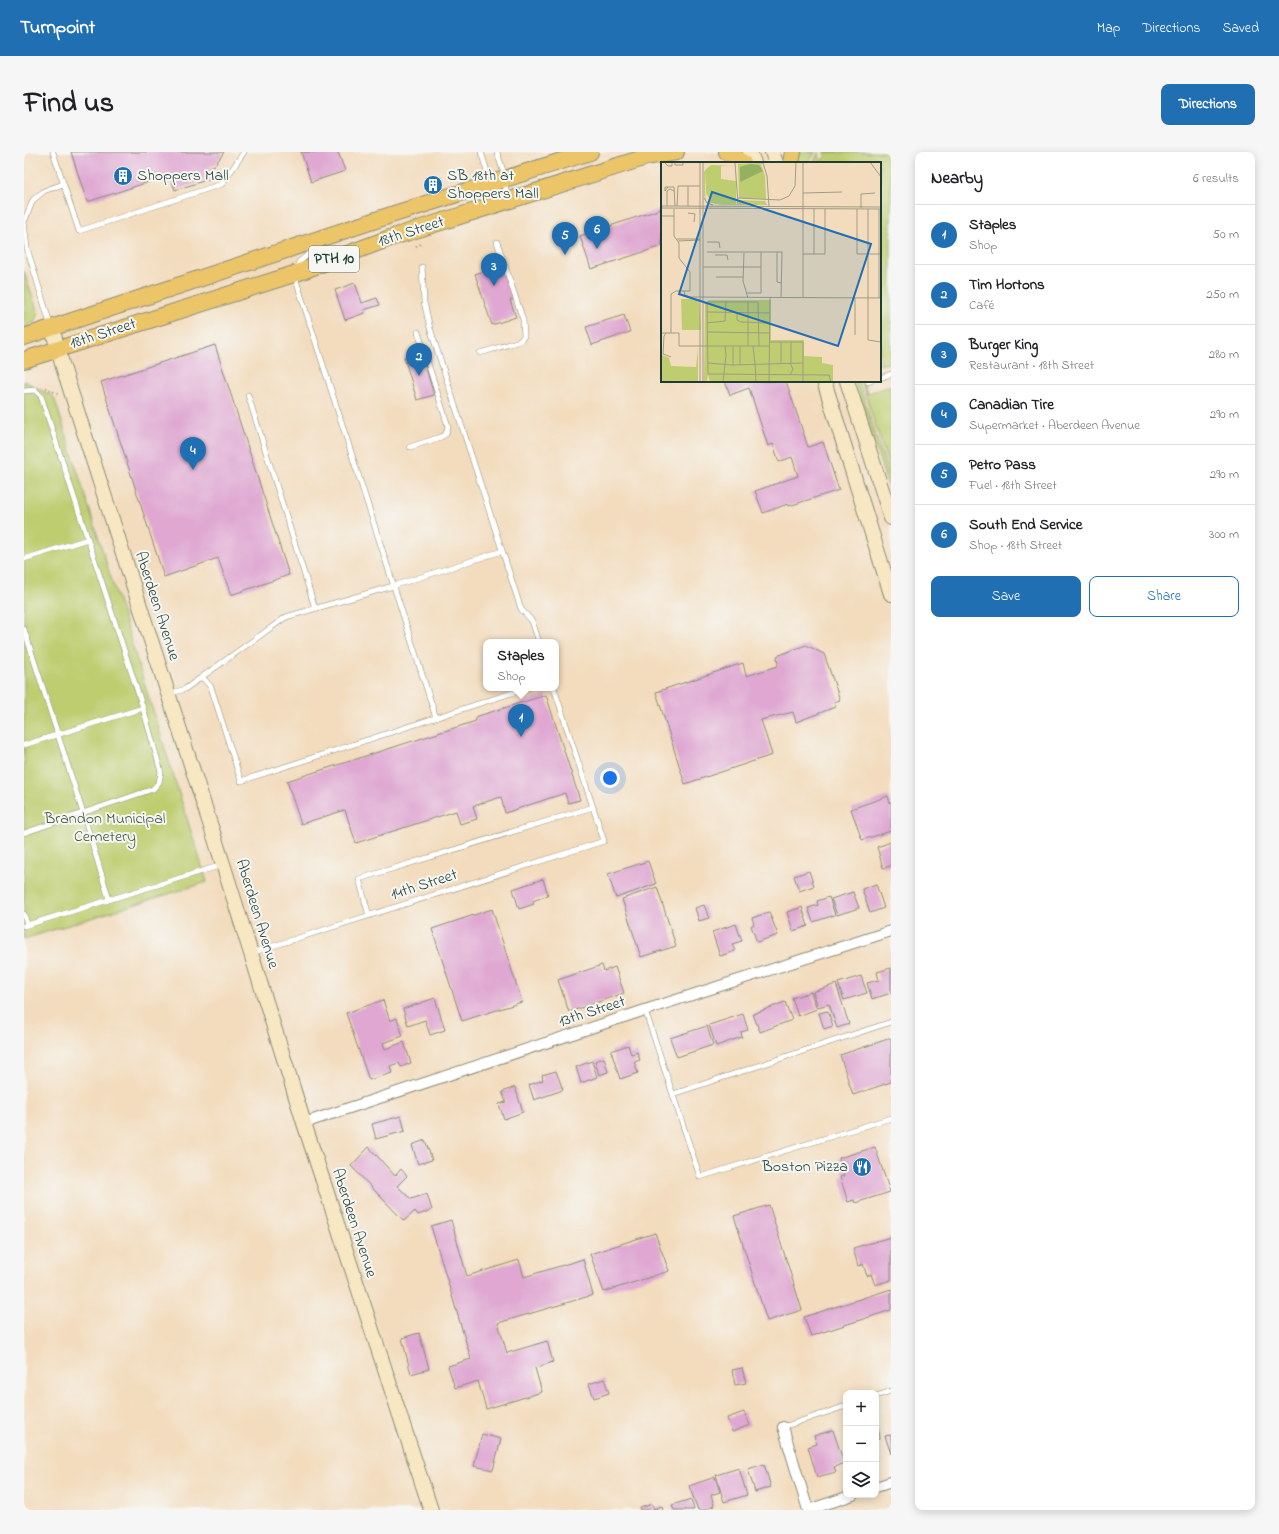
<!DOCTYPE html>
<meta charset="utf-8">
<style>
:root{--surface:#fff;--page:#f6f6f6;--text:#202124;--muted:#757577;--line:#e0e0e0;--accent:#1f6fb2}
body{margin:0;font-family:"Indie Flower",sans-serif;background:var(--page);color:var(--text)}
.controls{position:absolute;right:12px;bottom:12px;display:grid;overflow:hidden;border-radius:8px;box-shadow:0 2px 10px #0003}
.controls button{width:36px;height:36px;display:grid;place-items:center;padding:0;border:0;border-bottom:1px solid var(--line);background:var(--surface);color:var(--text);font:20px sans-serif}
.you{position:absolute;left:586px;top:626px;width:14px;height:14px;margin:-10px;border:3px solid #fff;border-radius:50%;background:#1a73e8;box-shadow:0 0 0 6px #1a73e833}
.badge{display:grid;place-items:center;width:26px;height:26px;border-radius:50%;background:var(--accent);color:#fff;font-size:13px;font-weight:700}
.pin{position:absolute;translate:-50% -33px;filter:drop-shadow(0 1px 2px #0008)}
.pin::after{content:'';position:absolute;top:21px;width:14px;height:12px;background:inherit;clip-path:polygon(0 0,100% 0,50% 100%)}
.popup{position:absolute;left:459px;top:487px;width:76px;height:52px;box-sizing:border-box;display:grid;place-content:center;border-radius:8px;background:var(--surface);filter:drop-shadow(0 1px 3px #0005);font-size:13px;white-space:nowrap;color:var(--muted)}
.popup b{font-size:15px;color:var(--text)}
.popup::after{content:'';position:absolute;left:50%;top:100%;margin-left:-8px;border:8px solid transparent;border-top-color:var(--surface)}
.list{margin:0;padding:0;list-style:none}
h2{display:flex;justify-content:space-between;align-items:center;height:52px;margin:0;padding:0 16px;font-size:17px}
h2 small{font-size:13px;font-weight:400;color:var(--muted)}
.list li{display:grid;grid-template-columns:26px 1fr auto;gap:12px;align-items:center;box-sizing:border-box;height:60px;padding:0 16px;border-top:1px solid var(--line)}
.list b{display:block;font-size:15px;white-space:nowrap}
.list p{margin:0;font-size:13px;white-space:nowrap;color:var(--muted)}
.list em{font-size:13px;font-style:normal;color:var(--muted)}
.actions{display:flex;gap:8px;padding:12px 16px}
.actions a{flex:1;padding:9px 0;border:1px solid var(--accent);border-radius:8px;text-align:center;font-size:14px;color:var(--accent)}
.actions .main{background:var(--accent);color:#fff}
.icon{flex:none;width:22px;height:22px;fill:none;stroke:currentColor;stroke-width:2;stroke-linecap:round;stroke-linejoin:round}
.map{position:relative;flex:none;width:867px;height:1358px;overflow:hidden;border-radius:8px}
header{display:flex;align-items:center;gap:24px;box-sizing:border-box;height:56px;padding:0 20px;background:var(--accent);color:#fff}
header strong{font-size:19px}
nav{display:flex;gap:22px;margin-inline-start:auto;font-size:14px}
.intro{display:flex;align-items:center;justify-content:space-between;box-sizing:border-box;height:96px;padding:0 24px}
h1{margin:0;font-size:28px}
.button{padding:10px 18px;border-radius:8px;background:var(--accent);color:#fff;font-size:14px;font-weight:700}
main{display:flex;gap:24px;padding:0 24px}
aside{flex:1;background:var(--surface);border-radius:8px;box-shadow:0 2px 10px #0003}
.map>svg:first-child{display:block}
.green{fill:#becd6f;stroke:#6e8552}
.building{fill:#dfa7d2}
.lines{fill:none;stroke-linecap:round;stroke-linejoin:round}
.lane-casing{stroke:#898c78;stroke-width:6}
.street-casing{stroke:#898c78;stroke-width:12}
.secondary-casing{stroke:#898c78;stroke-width:16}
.primary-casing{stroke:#898c78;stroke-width:18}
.path{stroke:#898c78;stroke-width:2;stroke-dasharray:1 3;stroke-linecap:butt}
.lane{stroke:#fff;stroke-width:5}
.street{stroke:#fff;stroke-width:10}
.secondary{stroke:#f7e8c3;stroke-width:14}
.primary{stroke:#ecc569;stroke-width:16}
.labels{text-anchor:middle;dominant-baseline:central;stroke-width:4;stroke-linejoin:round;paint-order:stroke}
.shield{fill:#f6f6f2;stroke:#60746d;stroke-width:1}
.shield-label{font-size:15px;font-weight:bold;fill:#1f3d34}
.poi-label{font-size:16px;fill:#1f3d34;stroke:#f6f6f2;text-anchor:start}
.street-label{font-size:16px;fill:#1f3d34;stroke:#f6f6f2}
.park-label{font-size:16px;fill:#3f5a40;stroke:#f6f6f2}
.inset-road{fill:none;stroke:#9e9c86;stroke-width:1}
.view{fill:#1f6fb2;fill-opacity:0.15;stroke:#1f6fb2;stroke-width:2}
.inset-edge{fill:none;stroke:#1f3d34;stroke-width:2}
</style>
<header>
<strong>Turnpoint</strong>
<nav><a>Map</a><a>Directions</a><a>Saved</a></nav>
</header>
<div class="intro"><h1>Find us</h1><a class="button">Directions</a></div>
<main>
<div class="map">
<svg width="867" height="1358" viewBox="0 0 867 1358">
<rect width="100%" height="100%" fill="#f6f6f2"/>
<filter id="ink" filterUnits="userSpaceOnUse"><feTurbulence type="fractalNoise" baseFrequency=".025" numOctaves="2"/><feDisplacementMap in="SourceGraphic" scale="8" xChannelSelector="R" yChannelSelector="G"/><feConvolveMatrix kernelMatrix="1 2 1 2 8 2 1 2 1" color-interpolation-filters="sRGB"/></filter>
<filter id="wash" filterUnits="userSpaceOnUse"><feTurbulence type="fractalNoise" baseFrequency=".012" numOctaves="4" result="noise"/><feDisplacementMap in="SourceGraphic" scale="16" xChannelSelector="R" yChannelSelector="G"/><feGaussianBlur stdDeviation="0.9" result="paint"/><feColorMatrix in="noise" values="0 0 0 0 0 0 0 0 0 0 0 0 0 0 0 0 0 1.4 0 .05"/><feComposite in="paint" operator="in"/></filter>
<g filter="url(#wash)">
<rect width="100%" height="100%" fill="#f3dcbd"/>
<!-- green -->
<path class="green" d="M775 0H791L785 11H772Z
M795 0V5L798 8 802 5 801 0H867V210L856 213V11H789Z
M0 119 14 161 10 171 0 176Z
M0 229 30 245 183 730 0 787Z
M830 229H834L867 330V343Z
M837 229H839L843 242 867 233V321Z"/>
<g id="blocks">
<!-- building -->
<path class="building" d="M47 0H200L191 13 185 15 189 26 151 38 146 23 63 50Z
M277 0H314L321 19 287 30Z
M637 57 638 94 567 117 556 84Z
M478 113 490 147 486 148 492 165 468 173 451 122Z
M331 131 338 151 353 146 356 153 340 158 341 161 321 168 311 138Z
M600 163 606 180 568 193 562 175Z
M191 193 265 423 207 443 194 406 140 425 77 230Z
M397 200 410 243 393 248 380 205Z
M701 229H762L784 295 799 290 815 338 765 354 764 352 739 361 731 339 774 324 768 305 755 310 749 292 744 294 725 236 706 243Z
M782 493 800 502 816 548 810 550 811 555 772 570 769 560 737 568 748 603 661 632 632 540 719 511 722 524 754 514 753 504Z
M522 543 556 648 544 651 541 641 481 661 477 645 449 654 453 667 436 672 432 659 332 691 321 658 277 672 263 629 452 569 451 565Z
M864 644 866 651H867V679L838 688 827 657Z
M867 690V714L859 716 853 695Z
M624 709 632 732 592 746 584 722Z
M785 719 790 734 775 739 770 724Z
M519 727 524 743 509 749 510 752 495 757 489 737Z
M852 732 860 756 846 761 838 737Z
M633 735 652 794 617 805 598 747Z
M829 740 835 756 813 763 807 747Z
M805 745 811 763 789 770 784 756 794 753 793 749Z
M680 753 685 766 675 769 671 756Z
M778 755 784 774 769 779 763 760Z
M468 757 498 850 438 869 408 777Z
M745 760 754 783 733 790 727 774 730 772 728 766Z
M712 772 718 789 708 792 711 799 696 804 688 780Z
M578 813 580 819 591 815 600 841 545 860 534 828Z
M867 816V841L848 847 843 831 855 828 853 820Z
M837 824 843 841 820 848 814 831Z
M812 832 825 872 813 876 805 852 794 855 789 840Z
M787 840 793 857 774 864 768 846Z
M411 846 421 878 406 883 401 868 384 874 379 857Z
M359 848 366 869 373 866 379 884 359 891 361 897 380 890 387 911 377 915 375 911 366 914 368 921 345 928 322 861Z
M761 850 768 868 736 880 729 862Z
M804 859 809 874 800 877 795 861Z
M719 862 724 878 717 880 718 885 692 894 685 873Z
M683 874 689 893 653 905 646 886Z
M867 886V930L829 943 816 903Z
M604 893 607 902 613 900 616 908 610 910 614 921 596 927 587 899Z
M580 906 584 920 575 923 571 909Z
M568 909 573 925 557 931 552 915Z
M532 919 539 938 510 948 505 933 519 928 518 923Z
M491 935 499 960 480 967 475 952 482 950 478 940Z
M377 964 381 979 352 987 348 972Z
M401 988 408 1008 394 1012 388 993Z
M345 995 371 1024 377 1017 383 1024 373 1034 387 1047 403 1042 408 1058 394 1063 391 1059 380 1069 327 1014Z
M851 995 866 1040 831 1051 830 1048 824 1050 816 1025 820 1024 815 1006Z
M745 1053 778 1158 743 1169 710 1064Z
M427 1068 443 1124 495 1108 500 1125 559 1107 569 1143 474 1171 483 1201 523 1189 529 1210 511 1216 518 1240 462 1257 454 1229 431 1236 424 1214 447 1207 407 1074Z
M631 1081 645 1119 580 1140 566 1102Z
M867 1085V1128L851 1133 847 1122 843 1124 839 1112 834 1114 829 1096Z
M867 1137V1158L787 1184 780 1165Z
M395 1181 405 1217 387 1222 378 1186Z
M718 1216 722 1231 711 1233 708 1218Z
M580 1227 585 1241 570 1246 565 1232Z
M720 1260 726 1273 708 1280 703 1266Z
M852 1270 856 1286 852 1287Z
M809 1278 820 1311 810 1315 812 1320 793 1325 784 1295 793 1292 790 1284Z
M458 1282 477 1287 469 1318 450 1314Z
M867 1283V1302L861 1284Z
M740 1312 747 1335 731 1340 724 1317Z
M715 1316 723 1343 700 1350 692 1323Z
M691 1325 696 1340 687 1343 690 1354 680 1358H674L665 1334Z
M667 1347 670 1358H650L648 1353Z
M628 1352 630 1357 638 1354 639 1358H617L616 1356Z"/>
</g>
</g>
<g filter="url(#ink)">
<use href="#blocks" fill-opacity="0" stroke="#898c78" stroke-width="1"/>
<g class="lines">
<!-- lane casing -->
<g class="lane-casing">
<path id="lane" d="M29 0 55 79 198 32 220 0
M457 0 467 32 479 48
M473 0 482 28 481 47
M398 115 400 150 406 176 497 457 508 469 515 490
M272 117 275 110 295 94
M271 125 412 566
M27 175 3 96 0 70 9 48 20 39 39 32
M456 201 496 189 500 184 499 168 473 90
M856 226 867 222
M844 230 847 229
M0 239 11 238 17 244 119 556 137 620 135 630 129 637 0 681
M224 243 291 456
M386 295 417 285 422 282 424 274 394 180
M0 407 64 387
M0 477 59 661 85 747
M178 525 187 535 217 629 503 536
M145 542 161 537 262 465 369 434 478 399
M0 593 119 556
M0 762 3 772
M345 764 335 727 569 655
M0 774 198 713
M227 801 580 689 530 536
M621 858 676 1025 867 966
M649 942 867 870
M852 1244 867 1239
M759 1275 822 1254"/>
</g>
<!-- street casing -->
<g class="street-casing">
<path id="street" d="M280 971 621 858 867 779
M759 1275 784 1358
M852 1335 867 1330
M784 1358 829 1343"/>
</g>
<!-- secondary casing -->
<g class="secondary-casing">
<path id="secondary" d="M726 0 730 11
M748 0 752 11
M28 176 39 215 199 712 280 971 407 1358
M800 229 867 442
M823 229 867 366"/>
</g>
<!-- primary casing -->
<g class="primary-casing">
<path id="primary" d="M703 0 709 3 719 11
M627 4 652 0
M767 11 769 0
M0 185 370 62 566 0
M0 208 270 122 366 86 638 0"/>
</g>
<!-- path -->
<path class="path" d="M392 94 397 92
M22 236 34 242"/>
<!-- lane -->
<use href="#lane" class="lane"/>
<!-- street -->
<use href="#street" class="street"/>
<!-- secondary -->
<use href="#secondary" class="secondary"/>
<!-- primary -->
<use href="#primary" class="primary"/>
</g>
</g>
<!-- icons -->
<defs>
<g id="building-disc" transform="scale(1)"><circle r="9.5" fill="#1f6fb2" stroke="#f6f6f2"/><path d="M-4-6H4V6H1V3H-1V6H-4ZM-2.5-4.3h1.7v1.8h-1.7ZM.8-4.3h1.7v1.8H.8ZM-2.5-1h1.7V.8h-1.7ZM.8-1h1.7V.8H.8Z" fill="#fff"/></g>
<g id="restaurant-disc" transform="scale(1)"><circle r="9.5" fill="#1f6fb2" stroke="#f6f6f2"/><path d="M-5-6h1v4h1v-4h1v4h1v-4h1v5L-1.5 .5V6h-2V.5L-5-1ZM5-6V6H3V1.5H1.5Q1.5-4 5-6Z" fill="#fff"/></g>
</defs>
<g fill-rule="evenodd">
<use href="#building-disc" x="99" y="24"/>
<use href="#building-disc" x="409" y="33"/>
<use href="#restaurant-disc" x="838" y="1015"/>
</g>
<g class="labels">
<!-- shield labels -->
<rect class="shield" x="285" y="94" width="50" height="26" rx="3"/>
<g class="shield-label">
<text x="310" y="107">PTH 10</text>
</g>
<!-- poi labels -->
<g class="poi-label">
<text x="113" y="24">Shoppers Mall</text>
<text x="423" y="24">SB 18th at<tspan x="423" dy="18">Shoppers Mall</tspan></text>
<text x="824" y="1015" text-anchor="end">Boston Pizza</text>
</g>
<!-- street labels -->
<g class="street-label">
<text transform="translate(387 80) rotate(-18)">18th Street</text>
<text transform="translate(79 182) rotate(-18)">18th Street</text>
<text transform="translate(133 454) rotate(72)">Aberdeen Avenue</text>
<text transform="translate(400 733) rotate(-18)">14th Street</text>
<text transform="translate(233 762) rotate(73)">Aberdeen Avenue</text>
<text transform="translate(568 860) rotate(-18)">13th Street</text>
<text transform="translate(330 1071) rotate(72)">Aberdeen Avenue</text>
</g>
<!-- park labels -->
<g class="park-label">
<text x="81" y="667">Brandon Municipal<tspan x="81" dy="18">Cemetery</tspan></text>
</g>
</g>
<!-- overview -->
<g transform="translate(637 10)">
<rect width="220" height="220" fill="#f3dcbd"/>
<path d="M77 2H100L104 14 105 37 78 36ZM50 3 73 4H60V17L75 19V42H78V38L104 39 106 43H61L46 40 49 38 45 31 44 9V29L45 40 43 33V10L45 7ZM20 137H38L40 168H21ZM48 138H110V178H143V194L161 195V201L172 203V220H49L47 213 46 219H43L44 141ZM0 182 1 193 8 196 10 204 35 205 37 186V219L0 220Z" fill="#becd6f"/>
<path d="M89 2 98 3 102 9 79 20V5Z" fill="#96b062"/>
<path class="inset-road" d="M3 0 7 4H11V0M14 0V3H22V0M37 0 102 1M39 0V220M42 0V220M142 0V136M209 0 220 15M74 1 77 42M102 1 106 14 108 44M7 25 4 29V25H13L14 44M142 31 181 30M43 36 46 41 52 43M77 36 119 38 128 34 134 24 135 0M0 44 220 45M6 44V29L9 27 13 29M16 44 17 24H39M27 44V24M0 46 220 47M200 46V32L214 31M153 47V92M196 47V92H220M207 47V178L220 180M218 47V136M27 51 34 52 33 60M0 54H13M16 77H39M17 79 39 78M46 80H58L59 86M46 90H121L120 136M116 90V120L120 121M83 91 82 119 87 136M142 92H164V47M54 93H66L67 98M42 105H100M55 115H82M23 129 24 133 29 135 220 136M86 131H100V90M46 150 109 151M76 150V158L80 160 108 161M46 161 64 159 65 139M46 170 108 171M0 171H18V184H108M5 171 3 174 2 192 10 195M10 171V132L15 129H29V110L18 96V81L13 74V47M194 173V136M108 180H142V220M120 180V201M130 180V201M79 184V202M87 184V139M92 184 94 201M98 184 97 140H46L47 212 168 213 170 220M47 201 71 203 142 201M94 201 95 220M72 203V185M129 213 132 207 129 201M62 220 65 193 64 184M108 220 109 136"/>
<path class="view" d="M51 30 210 82 177 184 18 132Z"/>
<rect width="220" height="220" class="inset-edge"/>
</g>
</svg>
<div class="controls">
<button>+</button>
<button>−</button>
<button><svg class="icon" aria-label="layers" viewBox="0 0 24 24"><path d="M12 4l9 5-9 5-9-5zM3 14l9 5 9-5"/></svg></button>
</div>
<div class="you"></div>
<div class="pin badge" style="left:497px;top:585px">1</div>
<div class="popup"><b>Staples</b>Shop</div>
<div class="pin badge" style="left:395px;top:224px">2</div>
<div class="pin badge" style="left:470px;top:134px">3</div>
<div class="pin badge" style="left:169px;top:318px">4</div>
<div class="pin badge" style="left:541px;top:103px">5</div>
<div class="pin badge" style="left:573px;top:97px">6</div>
</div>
<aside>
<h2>Nearby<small>6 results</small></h2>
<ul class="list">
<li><span class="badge">1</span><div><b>Staples</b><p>Shop</p></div><em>50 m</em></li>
<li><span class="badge">2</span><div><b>Tim Hortons</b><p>Café</p></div><em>250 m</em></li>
<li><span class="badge">3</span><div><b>Burger King</b><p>Restaurant · 18th Street</p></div><em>280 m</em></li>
<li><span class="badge">4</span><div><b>Canadian Tire</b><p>Supermarket · Aberdeen Avenue</p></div><em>290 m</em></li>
<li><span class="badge">5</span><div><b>Petro Pass</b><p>Fuel · 18th Street</p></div><em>290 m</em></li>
<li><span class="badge">6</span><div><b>South End Service</b><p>Shop · 18th Street</p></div><em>300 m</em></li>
</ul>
<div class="actions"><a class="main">Save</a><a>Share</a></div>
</aside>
</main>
